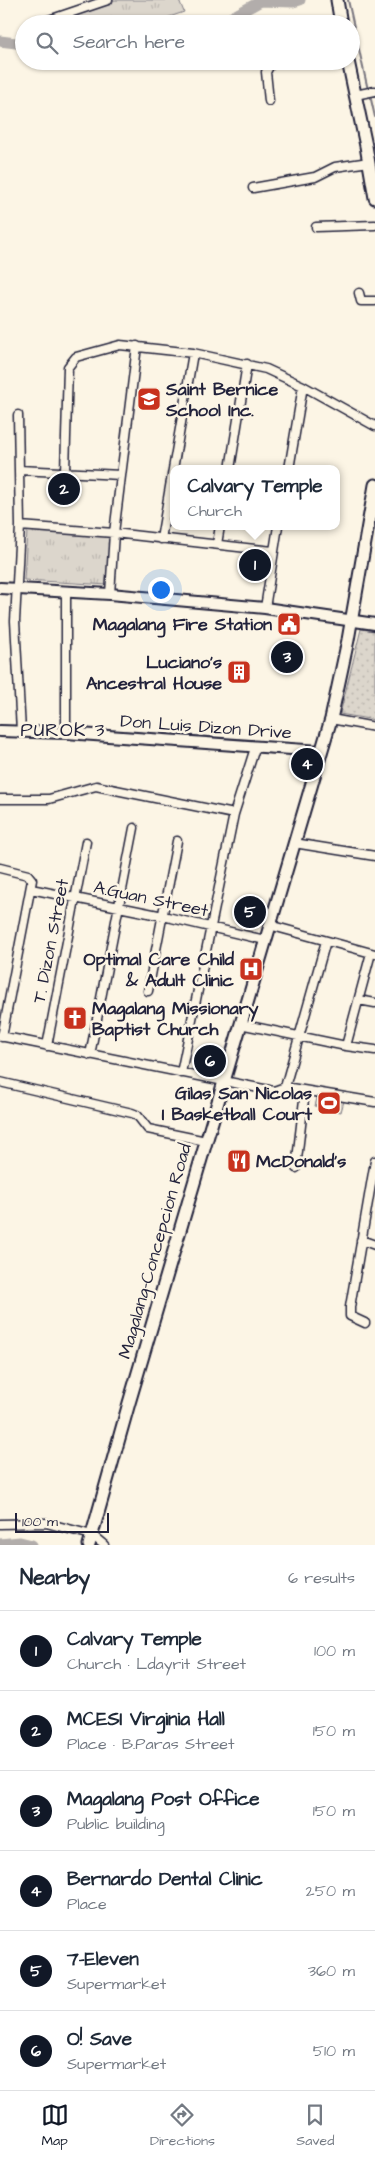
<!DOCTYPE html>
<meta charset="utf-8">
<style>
:root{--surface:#fff;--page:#f6f6f7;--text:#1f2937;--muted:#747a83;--line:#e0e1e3;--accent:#111827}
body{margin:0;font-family:"Architects Daughter",sans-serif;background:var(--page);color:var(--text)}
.scale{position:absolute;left:15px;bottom:12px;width:94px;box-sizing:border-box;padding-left:5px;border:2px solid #22223b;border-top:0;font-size:14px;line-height:18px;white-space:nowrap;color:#22223b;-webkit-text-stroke:4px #fcf5e5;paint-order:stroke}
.you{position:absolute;left:160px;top:589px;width:18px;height:18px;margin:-12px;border:4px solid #fff;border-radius:50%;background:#1a73e8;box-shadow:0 0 0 8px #1a73e833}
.badge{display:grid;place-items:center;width:32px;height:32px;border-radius:50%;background:var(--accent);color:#fff;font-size:16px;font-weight:700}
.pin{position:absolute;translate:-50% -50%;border:2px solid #fff;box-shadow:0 1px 5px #0006}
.popup{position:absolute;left:170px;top:465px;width:170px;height:65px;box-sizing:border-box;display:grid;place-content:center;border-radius:10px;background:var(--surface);filter:drop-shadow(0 1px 4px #0005);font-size:16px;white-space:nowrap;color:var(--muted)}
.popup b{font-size:19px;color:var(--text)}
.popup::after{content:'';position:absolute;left:50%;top:100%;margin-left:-10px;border:10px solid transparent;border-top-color:var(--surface)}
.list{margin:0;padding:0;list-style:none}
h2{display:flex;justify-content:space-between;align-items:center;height:65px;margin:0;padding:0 20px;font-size:21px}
h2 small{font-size:16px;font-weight:400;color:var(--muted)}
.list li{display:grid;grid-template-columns:32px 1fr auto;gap:15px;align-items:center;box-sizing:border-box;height:80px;padding:0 20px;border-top:1px solid var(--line)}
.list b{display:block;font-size:19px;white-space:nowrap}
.list p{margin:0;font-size:16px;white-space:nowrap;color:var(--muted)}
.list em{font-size:16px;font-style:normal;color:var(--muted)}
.icon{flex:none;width:28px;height:28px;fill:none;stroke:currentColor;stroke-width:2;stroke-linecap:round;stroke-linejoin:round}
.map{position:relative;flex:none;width:375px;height:1545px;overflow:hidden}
.search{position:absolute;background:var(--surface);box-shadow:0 1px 4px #0004;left:15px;right:15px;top:15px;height:55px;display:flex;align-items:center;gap:12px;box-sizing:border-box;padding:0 18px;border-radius:28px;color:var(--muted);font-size:19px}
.sheet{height:545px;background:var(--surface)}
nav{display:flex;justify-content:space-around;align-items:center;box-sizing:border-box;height:70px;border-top:1px solid var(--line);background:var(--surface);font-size:14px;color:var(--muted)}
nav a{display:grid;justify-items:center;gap:2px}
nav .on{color:var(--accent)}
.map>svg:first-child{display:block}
.grass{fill:url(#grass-tufts);stroke:#7f7c84}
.park{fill:url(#park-dots);stroke:#7f7c84}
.pitch{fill:#dcd6cc;stroke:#7f7c84}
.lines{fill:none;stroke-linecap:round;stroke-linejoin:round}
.stream{stroke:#78757e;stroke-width:2}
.river{stroke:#b2adab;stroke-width:11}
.street-casing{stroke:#22223b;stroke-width:11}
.secondary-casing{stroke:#22223b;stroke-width:14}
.primary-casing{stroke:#22223b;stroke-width:15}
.street{stroke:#fcf5e5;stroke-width:8}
.secondary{stroke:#fcf5e5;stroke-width:10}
.primary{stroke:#fcf5e5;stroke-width:11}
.labels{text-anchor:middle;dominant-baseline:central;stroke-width:5;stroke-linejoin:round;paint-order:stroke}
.poi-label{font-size:18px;font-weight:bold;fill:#22223b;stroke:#fcf5e5;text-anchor:end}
.street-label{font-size:18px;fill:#22223b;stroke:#fcf5e5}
.neighbourhood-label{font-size:19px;letter-spacing:1px;fill:#22223b;stroke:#fcf5e5}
</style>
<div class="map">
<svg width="375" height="1545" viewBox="0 0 375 1545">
<defs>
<pattern id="grass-tufts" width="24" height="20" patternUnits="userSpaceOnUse" patternTransform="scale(1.25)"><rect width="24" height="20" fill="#dcd6cc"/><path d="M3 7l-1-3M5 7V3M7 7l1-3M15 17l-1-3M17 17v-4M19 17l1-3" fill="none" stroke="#bcb7b0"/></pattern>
<pattern id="park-dots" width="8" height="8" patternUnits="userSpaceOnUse" patternTransform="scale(1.25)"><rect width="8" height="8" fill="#dcd6cc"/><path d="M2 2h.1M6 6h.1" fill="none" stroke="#bcb7b0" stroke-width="1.8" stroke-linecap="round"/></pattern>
</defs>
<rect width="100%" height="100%" fill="#fcf5e5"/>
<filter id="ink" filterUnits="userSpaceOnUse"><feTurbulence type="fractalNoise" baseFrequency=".02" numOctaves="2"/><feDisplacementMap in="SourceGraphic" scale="10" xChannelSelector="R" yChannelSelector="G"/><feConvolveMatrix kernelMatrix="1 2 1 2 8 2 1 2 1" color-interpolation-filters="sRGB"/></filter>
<g filter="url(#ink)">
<!-- grass -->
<path class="grass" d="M111 0H179L184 12 149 24H67L64 16Z
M27 531 111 536 108 585 24 580Z"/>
<!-- park -->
<path class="park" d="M361 629 375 631V720L340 714Z"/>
<!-- pitch -->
<path class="pitch" d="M318 1094 344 1101 341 1112 315 1106Z"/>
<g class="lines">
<!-- stream -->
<path class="stream" d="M348 0 368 90
M370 95 375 117"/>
<!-- river -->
<path class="river" d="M219 24 261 1 293 2 300 0
M0 41 24 44
M0 1544 20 1542 32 1545"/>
<!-- street casing -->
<g class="street-casing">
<path id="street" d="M46 21 108 0
M355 95 375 91
M269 101 266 72 272 61
M253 188 315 177 335 167 369 162
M316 227 375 225
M359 293 361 301H375
M18 415 20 526 15 621 21 731
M230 469 247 364
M289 469 303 386
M19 470 121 475
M65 472 68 367 76 357 120 345 193 353 266 369 303 386 375 426
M20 526 114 533 273 551
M161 539 193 353
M217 544 220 526
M66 592V733
M110 594 114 533 137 346
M265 608 278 526
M331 719 375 727
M0 799H49L96 786 234 814
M294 843 375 856
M0 868 28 875 32 880 2 1037
M31 889 163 916 265 940
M269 925 375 954
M148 991 177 841
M359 1000 375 1003
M240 1024 346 1046 375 1050
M0 1036 274 1091 285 1087 375 1102
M47 1046 86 842
M346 1046 371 953
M90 1055 134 828
M181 1073 234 814 255 748
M0 1082 132 1113 137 1115 148 1129 206 1141
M285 1087 326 941
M296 1168 305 1091
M361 1240 375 1245
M365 1323 350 1316V1307L375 1161
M0 1524 46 1523 92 1535 104 1545"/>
</g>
<!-- secondary casing -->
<g class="secondary-casing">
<path id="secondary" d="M0 588 110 594 265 608 375 624
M0 731 66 733 320 751"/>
</g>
<!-- primary casing -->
<g class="primary-casing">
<path id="primary" d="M337 0 341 24
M348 61 366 146 375 198
M89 1545 129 1403 331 719 348 640 375 485"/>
</g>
<!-- street -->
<use href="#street" class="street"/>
<!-- secondary -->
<use href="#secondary" class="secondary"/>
<!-- primary -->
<use href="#primary" class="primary"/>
</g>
</g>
<!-- icons -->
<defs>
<g id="school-square" transform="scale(1.25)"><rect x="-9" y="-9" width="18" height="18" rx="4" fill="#c8321e" stroke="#fcf5e5"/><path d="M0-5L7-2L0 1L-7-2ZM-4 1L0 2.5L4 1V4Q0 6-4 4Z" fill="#fff"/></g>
<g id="civic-square" transform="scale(1.25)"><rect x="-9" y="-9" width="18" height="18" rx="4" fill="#c8321e" stroke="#fcf5e5"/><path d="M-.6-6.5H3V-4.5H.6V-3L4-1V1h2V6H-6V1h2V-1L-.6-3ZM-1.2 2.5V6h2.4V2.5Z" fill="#fff"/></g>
<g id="building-square" transform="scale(1.25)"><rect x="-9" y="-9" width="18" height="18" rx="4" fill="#c8321e" stroke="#fcf5e5"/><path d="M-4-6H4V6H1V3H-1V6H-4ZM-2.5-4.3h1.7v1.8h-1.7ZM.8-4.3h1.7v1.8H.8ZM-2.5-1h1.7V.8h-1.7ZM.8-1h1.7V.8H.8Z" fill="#fff"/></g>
<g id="hospital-square" transform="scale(1.25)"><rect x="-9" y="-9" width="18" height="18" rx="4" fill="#c8321e" stroke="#fcf5e5"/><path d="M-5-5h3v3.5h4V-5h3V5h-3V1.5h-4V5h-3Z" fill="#fff"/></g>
<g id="church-square" transform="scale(1.25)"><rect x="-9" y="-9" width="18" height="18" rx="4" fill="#c8321e" stroke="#fcf5e5"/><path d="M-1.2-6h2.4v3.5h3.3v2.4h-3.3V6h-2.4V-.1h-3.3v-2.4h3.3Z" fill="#fff"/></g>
<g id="stadium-square" transform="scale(1.25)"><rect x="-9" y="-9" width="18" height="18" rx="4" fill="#c8321e" stroke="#fcf5e5"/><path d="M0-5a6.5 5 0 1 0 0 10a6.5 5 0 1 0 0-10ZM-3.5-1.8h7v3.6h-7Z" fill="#fff"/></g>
<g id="restaurant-square" transform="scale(1.25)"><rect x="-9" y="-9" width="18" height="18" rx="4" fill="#c8321e" stroke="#fcf5e5"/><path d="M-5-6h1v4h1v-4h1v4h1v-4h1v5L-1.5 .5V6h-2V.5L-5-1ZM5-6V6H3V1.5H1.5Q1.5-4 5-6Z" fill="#fff"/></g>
</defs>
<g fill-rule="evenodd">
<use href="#school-square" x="149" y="399"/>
<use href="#civic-square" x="289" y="624"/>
<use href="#building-square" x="239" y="672"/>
<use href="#hospital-square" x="251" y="969"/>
<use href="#church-square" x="75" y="1018"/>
<use href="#stadium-square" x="329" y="1103"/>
<use href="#restaurant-square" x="239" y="1161"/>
</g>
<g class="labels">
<!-- poi labels -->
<g class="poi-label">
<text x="166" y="389" text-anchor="start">Saint Bernice<tspan x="166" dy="21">School Inc.</tspan></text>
<text x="272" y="624">Magalang Fire Station</text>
<text x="222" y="662">Luciano's<tspan x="222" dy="21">Ancestral House</tspan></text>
<text x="234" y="959">Optimal Care Child<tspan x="234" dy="21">&amp; Adult Clinic</tspan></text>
<text x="92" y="1008" text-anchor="start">Magalang Missionary<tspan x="92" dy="21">Baptist Church</tspan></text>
<text x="312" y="1093">Gilas San Nicolas<tspan x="312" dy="21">I Basketball Court</tspan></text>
<text x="256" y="1161" text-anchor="start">McDonald's</text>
</g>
<!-- street labels -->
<g class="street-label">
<text transform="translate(206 727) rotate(4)">Don Luis Dizon Drive</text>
<text transform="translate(151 899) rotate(12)">A.Guan Street</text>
<text transform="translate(51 941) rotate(-79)">T. Dizon Street</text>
<text transform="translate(155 1251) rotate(-74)">Magalang-Concepcion Road</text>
</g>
<!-- neighbourhood labels -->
<g class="neighbourhood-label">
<text x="63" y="730">PUROK 3</text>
</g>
</g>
</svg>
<div class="scale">100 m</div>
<div class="you"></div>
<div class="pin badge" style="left:255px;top:565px">1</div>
<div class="popup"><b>Calvary Temple</b>Church</div>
<div class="pin badge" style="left:64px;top:489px">2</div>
<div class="pin badge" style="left:287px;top:657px">3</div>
<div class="pin badge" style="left:307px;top:764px">4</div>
<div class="pin badge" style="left:250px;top:912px">5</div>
<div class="pin badge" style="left:210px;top:1061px">6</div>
<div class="search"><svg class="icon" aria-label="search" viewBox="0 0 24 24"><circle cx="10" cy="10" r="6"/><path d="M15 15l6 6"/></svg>Search here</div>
</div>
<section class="sheet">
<h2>Nearby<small>6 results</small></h2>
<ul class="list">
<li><span class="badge">1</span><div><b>Calvary Temple</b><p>Church · Ldayrit Street</p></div><em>100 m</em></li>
<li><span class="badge">2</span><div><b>MCESI Virginia Hall</b><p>Place · B.Paras Street</p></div><em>150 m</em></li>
<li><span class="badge">3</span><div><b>Magalang Post Office</b><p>Public building</p></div><em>150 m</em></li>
<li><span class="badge">4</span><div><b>Bernardo Dental Clinic</b><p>Place</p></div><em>250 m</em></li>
<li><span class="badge">5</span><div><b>7-Eleven</b><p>Supermarket</p></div><em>360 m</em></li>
<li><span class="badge">6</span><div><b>O! Save</b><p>Supermarket</p></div><em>510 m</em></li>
</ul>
</section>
<nav>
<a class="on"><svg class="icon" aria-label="map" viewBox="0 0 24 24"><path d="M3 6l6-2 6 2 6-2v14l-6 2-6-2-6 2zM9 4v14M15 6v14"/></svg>Map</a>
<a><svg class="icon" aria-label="directions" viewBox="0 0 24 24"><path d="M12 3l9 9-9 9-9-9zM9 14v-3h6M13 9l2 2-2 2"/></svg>Directions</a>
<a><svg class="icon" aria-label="saved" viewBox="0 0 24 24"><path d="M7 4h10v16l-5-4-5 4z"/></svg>Saved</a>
</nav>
